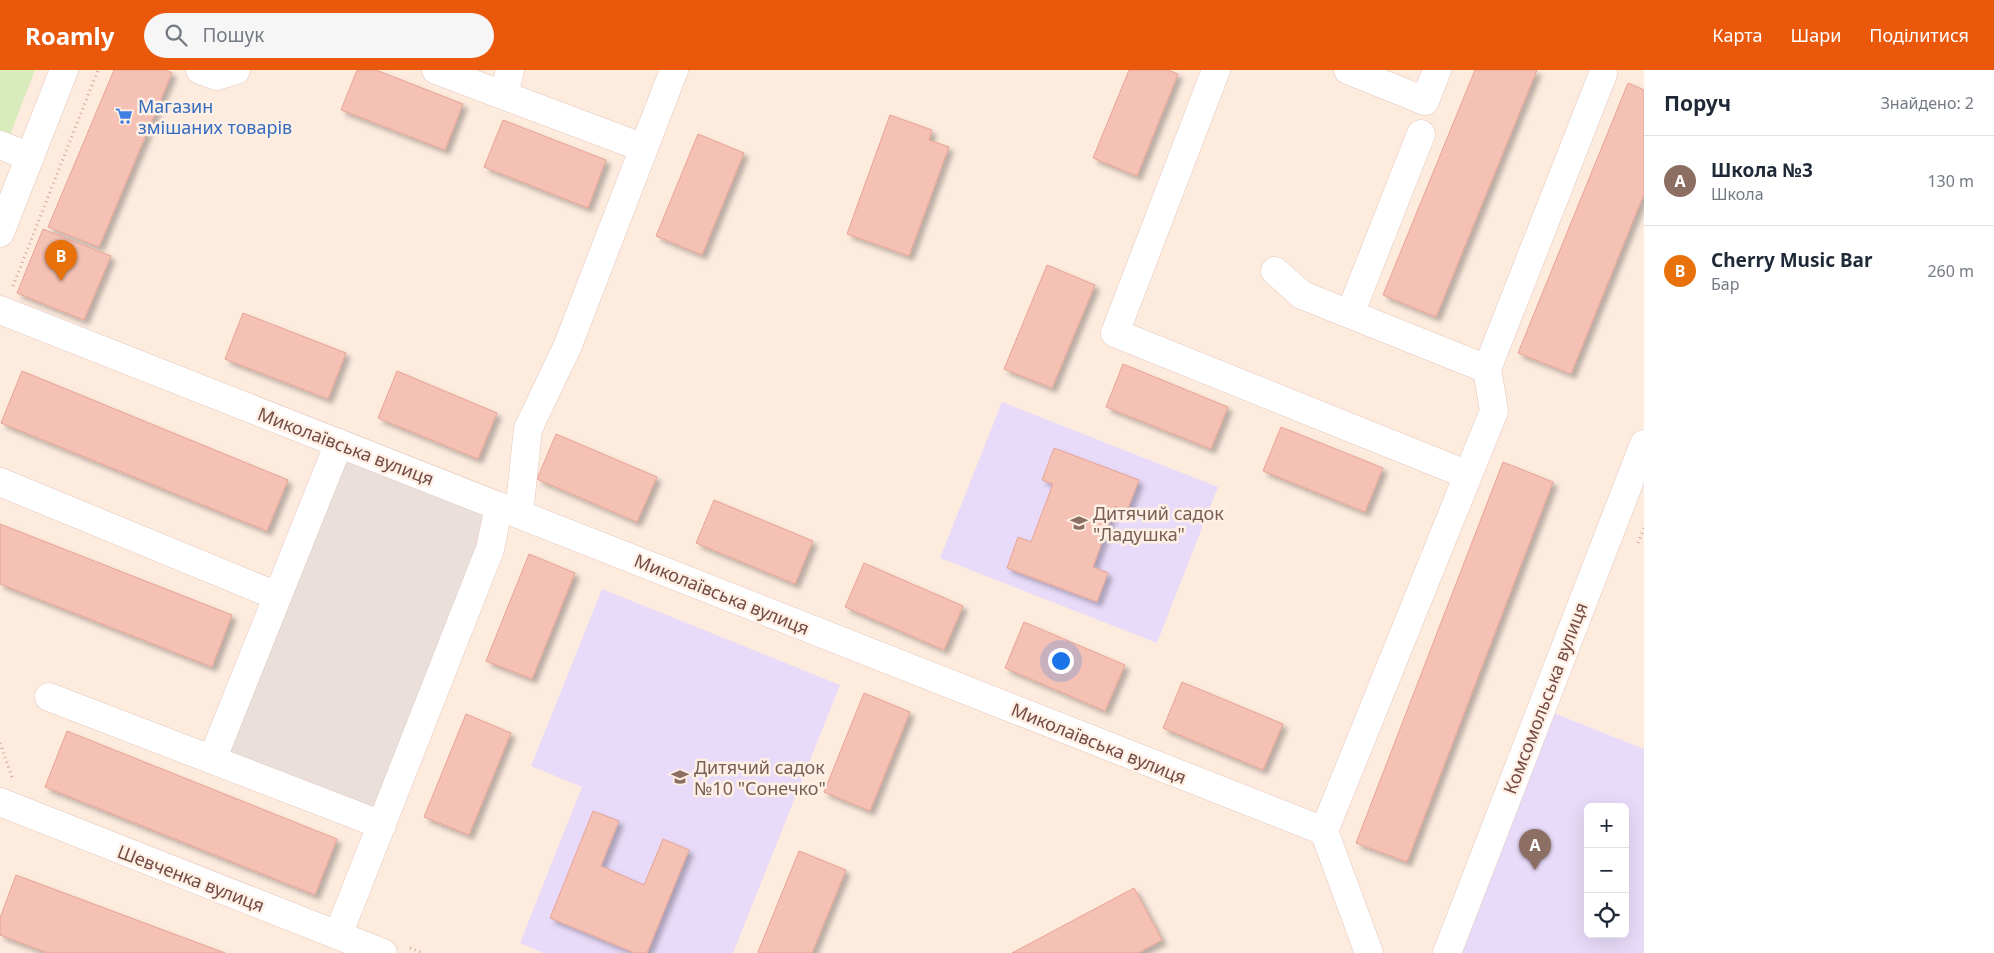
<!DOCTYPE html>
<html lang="uk">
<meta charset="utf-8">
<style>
:root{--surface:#fff;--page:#f6f6f7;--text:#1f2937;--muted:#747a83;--line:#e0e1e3;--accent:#ea580c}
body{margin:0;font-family:"Noto Sans",sans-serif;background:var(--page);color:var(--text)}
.controls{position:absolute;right:15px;bottom:15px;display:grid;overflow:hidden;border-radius:8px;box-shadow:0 5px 20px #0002}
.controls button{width:45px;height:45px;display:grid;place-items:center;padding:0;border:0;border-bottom:1px solid var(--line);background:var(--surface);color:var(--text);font:25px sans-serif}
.you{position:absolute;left:1060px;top:590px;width:18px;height:18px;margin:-12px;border:4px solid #fff;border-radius:50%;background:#1a73e8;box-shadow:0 0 0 8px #1a73e833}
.badge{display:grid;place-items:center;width:32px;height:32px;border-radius:50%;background:var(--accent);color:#fff;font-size:16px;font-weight:700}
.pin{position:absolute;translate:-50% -41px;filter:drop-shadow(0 1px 2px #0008)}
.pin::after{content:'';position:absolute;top:26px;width:18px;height:15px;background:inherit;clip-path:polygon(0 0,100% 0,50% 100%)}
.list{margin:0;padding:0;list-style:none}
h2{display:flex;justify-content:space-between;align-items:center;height:65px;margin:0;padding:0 20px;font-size:21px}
h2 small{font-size:16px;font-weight:400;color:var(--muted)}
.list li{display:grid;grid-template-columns:32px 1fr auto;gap:15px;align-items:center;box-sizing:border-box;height:90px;padding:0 20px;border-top:1px solid var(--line)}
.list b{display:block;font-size:19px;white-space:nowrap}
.list p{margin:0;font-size:16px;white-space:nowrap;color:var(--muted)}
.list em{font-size:16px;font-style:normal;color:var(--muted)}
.icon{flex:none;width:28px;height:28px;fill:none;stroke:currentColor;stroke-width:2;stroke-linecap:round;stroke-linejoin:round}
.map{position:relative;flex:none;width:1644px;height:883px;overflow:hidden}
header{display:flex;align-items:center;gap:30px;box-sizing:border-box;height:70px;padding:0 25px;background:var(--accent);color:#fff}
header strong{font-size:24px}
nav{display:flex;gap:28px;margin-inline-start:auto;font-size:18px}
.search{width:350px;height:45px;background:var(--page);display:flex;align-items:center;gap:12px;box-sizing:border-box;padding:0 18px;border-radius:28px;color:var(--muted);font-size:19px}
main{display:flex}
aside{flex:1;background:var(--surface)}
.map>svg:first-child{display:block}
.industrial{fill:#ebdfdb}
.education{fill:#e8dbf9;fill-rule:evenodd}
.green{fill:#d9ebbc}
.building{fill:#f4c1b4;stroke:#e8a394;filter:url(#shadow)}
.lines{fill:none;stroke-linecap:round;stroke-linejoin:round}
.minor-casing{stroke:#e3c7bd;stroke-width:29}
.path{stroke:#d8a498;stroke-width:3;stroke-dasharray:1 4;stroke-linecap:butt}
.minor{stroke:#fff;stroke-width:28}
.labels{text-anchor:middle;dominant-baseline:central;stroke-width:5;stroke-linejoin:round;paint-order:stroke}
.shop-label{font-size:18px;fill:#366cbe;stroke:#fff0e5;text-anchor:start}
.street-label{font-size:18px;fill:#744c45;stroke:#fff0e5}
.education-label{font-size:18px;fill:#785e54;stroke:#fff0e5;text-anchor:start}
</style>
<header>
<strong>Roamly</strong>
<div class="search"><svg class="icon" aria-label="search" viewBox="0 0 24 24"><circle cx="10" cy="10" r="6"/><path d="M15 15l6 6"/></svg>Пошук</div>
<nav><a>Карта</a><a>Шари</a><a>Поділитися</a></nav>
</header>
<main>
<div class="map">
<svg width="1644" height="883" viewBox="0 0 1644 883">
<defs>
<filter id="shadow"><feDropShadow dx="4.5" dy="4.5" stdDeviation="2.5" flood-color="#0004"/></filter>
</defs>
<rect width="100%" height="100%" fill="#fdebde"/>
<!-- industrial -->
<path class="industrial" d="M345 383 490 439 483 477 377 743 226 682Z"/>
<!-- education -->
<path class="education" d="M1002 332 1218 417 1157 573 940 488Z
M602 519 840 615 733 883H543L520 873 582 717 531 696Z
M1546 640 1644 679V883H1448ZM1588 737H1625V864H1588Z"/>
<!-- green -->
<path class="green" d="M0 0H35L0 91Z"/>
<!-- building -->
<path class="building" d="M114 0H166L172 3 99 177 48 157Z
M357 0H376L463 34 445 80 341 40Z
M1129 0H1168L1178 4 1137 106 1093 88Z
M1475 0H1537L1436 247 1383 225Z
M1628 13 1644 20V124L1571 304 1518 283Z
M890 45 932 60 929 70 949 77 909 186 847 164Z
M503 50 606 90 588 138 484 97Z
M698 64 744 83 702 185 656 166Z
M43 159 111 186 84 250 17 223Z
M1047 195 1095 215 1052 318 1004 299Z
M243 243 346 283 328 329 225 289Z
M1123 294 1228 337 1211 379 1106 337Z
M22 301 288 410 267 461 1 353Z
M397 301 497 343 478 389 378 348Z
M1281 357 1383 398 1365 442 1263 401Z
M556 364 657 407 637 452 537 409Z
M1054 378 1139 410 1127 441 1115 436 1093 497 1108 503 1097 532 1007 498 1018 467 1031 472 1053 414 1042 410Z
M1503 392 1553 412 1407 792 1356 773Z
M714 430 813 471 795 514 696 473Z
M0 454 232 545 212 597 0 514Z
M529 484 575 503 532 609 486 591Z
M864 493 963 536 944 580 845 537Z
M1024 552 1125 595 1105 641 1005 598Z
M1182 612 1283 654 1263 700 1163 658Z
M864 623 910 642 870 741 824 722Z
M466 644 511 663 469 765 424 747Z
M67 661 337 769 315 825 45 717Z
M593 741 619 751 601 796 644 815 663 769 689 780 647 883H635L550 848Z
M799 781 846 800 812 883H760L758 882Z
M16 805 225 883H48L0 865V848Z
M1134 818 1162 870 1138 883H1012Z"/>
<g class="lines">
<!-- minor casing -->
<g class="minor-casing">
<path id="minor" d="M200 0 216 6 236 0
M436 0 644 78
M1216 0 1115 263 1468 405
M1348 0 1425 31 1437 0
M504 25 510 0
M0 75 30 87
M0 163 64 0
M1275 201 1302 225 1487 299
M0 240 1324 761 1369 883
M1350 244 1421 64
M0 412 277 526
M519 444 528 359 568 275 674 0
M49 627 382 755
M212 690 339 373
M0 732 383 883
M1324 761 1494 341 1487 299 1603 4
M338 865 490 479 499 436
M1447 883 1644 374"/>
</g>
<!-- path -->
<path class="path" d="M13 216 98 0
M1638 473 1644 458
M0 673 12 707
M410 878 423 883"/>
<!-- minor -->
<use href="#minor" class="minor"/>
</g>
<!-- icons -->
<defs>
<g id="supermarket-bare" transform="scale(1.35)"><path d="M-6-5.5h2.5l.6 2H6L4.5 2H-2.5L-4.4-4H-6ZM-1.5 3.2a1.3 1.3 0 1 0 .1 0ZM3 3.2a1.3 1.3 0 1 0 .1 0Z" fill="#3f7fe0" stroke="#fff0e5" stroke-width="2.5" paint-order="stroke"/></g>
<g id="school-bare" transform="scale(1.35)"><path d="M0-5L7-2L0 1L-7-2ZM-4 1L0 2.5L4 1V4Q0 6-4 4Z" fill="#8d6e63" stroke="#fff0e5" stroke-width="2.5" paint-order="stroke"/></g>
</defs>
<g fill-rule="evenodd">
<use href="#supermarket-bare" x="124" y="46"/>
<use href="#school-bare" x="1079" y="453"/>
<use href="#school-bare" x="680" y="707"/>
</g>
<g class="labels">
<!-- shop labels -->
<g class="shop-label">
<text x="138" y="36">Магазин<tspan x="138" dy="21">змішаних товарів</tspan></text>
</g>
<!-- street labels -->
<g class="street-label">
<text transform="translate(346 376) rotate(21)">Миколаївська вулиця</text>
<text transform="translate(722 524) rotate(22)">Миколаївська вулиця</text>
<text transform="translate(1545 628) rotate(-69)">Комсомольська вулиця</text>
<text transform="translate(1099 673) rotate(22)">Миколаївська вулиця</text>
<text transform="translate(191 808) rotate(21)">Шевченка вулиця</text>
</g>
<!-- education labels -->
<g class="education-label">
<text x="1093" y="443">Дитячий садок<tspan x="1093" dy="21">"Ладушка"</tspan></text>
<text x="694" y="697">Дитячий садок<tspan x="694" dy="21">№10 "Сонечко"</tspan></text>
</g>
</g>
</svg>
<div class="controls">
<button>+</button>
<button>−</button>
<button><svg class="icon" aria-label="locate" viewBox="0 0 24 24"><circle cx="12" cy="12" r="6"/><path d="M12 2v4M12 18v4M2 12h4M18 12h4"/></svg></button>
</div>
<div class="you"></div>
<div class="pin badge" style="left:1535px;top:800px;background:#8d6e63">A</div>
<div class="pin badge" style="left:61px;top:211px;background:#e8710a">B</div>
</div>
<aside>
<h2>Поруч<small>Знайдено: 2</small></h2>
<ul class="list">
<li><span class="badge" style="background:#8d6e63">A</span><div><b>Школа №3</b><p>Школа</p></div><em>130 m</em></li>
<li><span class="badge" style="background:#e8710a">B</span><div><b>Cherry Music Bar</b><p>Бар</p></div><em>260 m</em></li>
</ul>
</aside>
</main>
